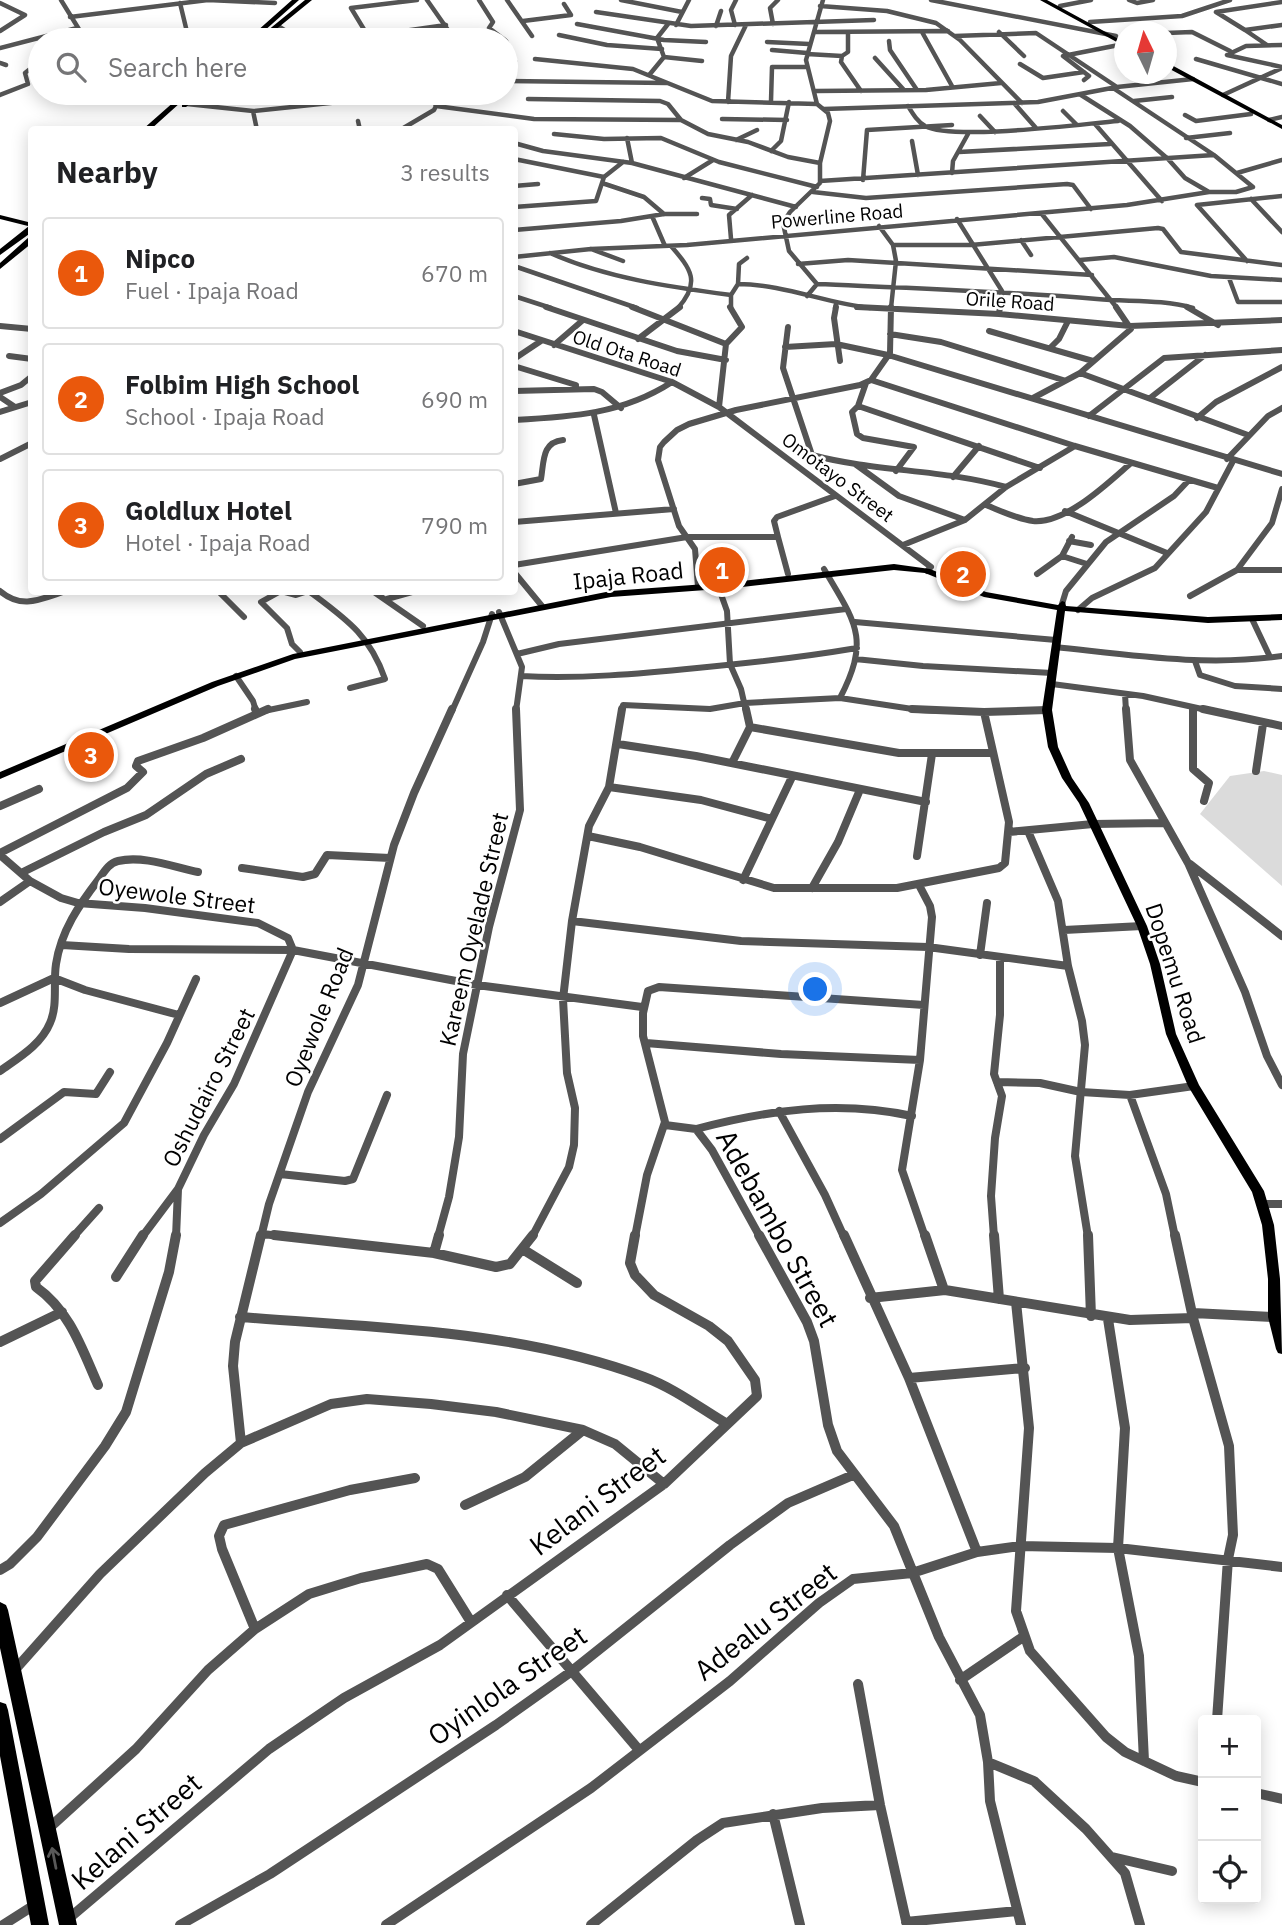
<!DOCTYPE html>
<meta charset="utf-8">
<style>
:root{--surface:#fff;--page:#f2f2f2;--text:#202124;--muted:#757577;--line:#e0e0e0;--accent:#ea580c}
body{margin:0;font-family:"IBM Plex Sans",sans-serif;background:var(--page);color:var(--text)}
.controls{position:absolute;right:21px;bottom:21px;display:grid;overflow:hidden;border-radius:7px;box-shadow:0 4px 18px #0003}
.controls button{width:63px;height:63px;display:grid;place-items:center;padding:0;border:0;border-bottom:2px solid var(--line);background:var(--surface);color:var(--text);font:35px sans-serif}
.compass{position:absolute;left:1114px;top:21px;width:63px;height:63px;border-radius:50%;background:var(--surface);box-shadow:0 4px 18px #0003;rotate:355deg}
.you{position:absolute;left:816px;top:990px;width:24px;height:24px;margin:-18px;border:5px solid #fff;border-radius:50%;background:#1a73e8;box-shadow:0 0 0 10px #1a73e833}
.badge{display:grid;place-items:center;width:46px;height:46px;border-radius:50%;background:var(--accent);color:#fff;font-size:23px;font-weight:700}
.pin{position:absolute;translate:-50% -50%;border:4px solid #fff;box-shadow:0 2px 7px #0006}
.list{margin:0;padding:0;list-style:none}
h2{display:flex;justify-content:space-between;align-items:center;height:91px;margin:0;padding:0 28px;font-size:30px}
h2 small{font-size:23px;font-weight:400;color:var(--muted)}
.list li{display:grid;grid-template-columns:46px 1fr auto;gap:21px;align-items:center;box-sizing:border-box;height:112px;margin:0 14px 14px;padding:0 14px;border:2px solid var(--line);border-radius:7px}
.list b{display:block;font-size:26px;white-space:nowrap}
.list p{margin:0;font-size:23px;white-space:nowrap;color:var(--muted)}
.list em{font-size:23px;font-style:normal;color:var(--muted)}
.icon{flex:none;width:38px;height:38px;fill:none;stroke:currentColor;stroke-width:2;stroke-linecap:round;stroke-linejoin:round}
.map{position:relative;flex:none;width:1282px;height:1925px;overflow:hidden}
.search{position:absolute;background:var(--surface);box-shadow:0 4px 18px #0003;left:28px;top:28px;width:490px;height:77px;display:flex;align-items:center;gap:18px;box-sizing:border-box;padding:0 24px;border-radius:38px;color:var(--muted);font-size:26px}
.panel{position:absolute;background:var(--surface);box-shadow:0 4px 18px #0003;left:28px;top:126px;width:490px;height:469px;border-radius:7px}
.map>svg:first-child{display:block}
.green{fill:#dbdbdb}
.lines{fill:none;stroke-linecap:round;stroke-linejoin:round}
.minor-far3{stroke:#545454;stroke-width:4.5}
.minor-far2{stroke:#545454;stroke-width:6}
.minor-far1{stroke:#545454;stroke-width:8}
.minor{stroke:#545454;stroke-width:10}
.major{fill:#000;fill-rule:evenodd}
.highway{fill:#000;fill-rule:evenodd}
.oneway{stroke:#595959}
.labels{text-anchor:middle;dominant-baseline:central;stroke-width:5;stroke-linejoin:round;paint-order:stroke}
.far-street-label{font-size:19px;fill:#000;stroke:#fff}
.street-label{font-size:23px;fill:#000;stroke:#fff}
.near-street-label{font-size:28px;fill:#000;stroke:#fff}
</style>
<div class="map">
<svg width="1282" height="1925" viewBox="0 0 1282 1925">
<rect width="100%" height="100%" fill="#fff"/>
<!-- green -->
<path class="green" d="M1264 771 1282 775V886L1200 814 1230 776Z"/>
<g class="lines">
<!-- minor-far3 -->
<path class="minor-far3" d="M61 0 85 39
M427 0 455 40
M479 0 493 22 489 28 505 40
M507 0 532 36
M621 0 682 12
M931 0 1116 36
M1129 0 1137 3 1153 0
M0 3 25 15 0 31
M180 3 187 32
M820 6 887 11 936 23 960 40 1022 103
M1060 6 1091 0
M596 12 691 26 874 20
M1216 12 1282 2
M1216 12 1245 30
M70 17 208 0 275 3
M523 21 571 15 564 4
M1090 22 1182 16 1230 0
M577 24 664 40 706 42
M773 24 770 8 778 0
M676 25 689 0
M735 25 731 10 736 0
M278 26 300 40
M716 26 721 11
M814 32 948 31
M922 32 952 86
M999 32 1024 56
M848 33V52L842 56 841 62 861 91
M1166 33 1192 32 1230 51
M559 35 607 45 662 49
M368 36 351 8 417 0
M955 36 1036 33 1117 87
M82 40 175 31 253 37
M340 40 446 25
M506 41 515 61 511 80
M889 41 890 50 917 90
M767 42 809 44
M1267 45 1245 30 1282 25
M1282 45 1246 46 1227 55 1282 67
M0 48 77 28
M772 50 807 53
M807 54 842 56
M664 57 702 61
M875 58 904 90
M535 59 633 69 712 101 817 104
M1196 59 1282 84
M0 63 6 65
M1020 64 1043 78 1084 72
M650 74 664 57 657 38 668 24
M1084 80 1089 76 1063 56 1124 44
M506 81 667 83
M816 91 926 90 1001 83
M0 95 28 84 25 73 40 61
M1081 95 1130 126 1168 159 1185 178 1209 192
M1223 95 1282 68
M528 99 660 101 668 104 681 120 708 134 748 142 788 157 820 163
M771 101 772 67H806
M1134 101 1172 97
M728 102 731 56 746 25
M1014 103 1036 128
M187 104 253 111 425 93
M436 106 534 119 681 120
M908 106C913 114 917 121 925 126 953 141 1081 124 1118 121
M824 109 1038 102 1117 87 1193 79
M253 111 257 130
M1063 111 1077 125
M1185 115 1196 121 1251 114
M980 116 995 132
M722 119 787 120
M1269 120 1282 117
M358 121 360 130
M1095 124 1162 201
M400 130 434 110 436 106 430 93
M554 134 604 139 661 138 719 162 817 187
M627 138 632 163
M1186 138 1230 133
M736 140 757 130
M912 141 918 175
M514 143 543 151 632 163 796 207
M771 151 781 141 789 102
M959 152 1110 144
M514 159 604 177
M952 173 953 161 968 134
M1237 173 1282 160
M684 178 713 160
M863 180 867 130 952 125
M820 181 1214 155
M602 183 644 197 664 214
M514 186 538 184
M813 192 866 198 1067 184 1073 185 1091 209
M702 198 710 199 711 205 737 209
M1251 199 1282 232
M514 207 596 201 604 177 623 162
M1041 213 1117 308
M652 216 665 246
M957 219 1002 291 1000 308
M879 226 893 245 896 261 891 308
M514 230 621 221 664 214H697
M731 239 729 215 752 195
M1021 240 1031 255
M893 245H971L1158 228 1163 229 1181 252 1282 265
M671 246C691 269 701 282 678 308
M591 249 623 261
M550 253C606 278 670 287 731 295
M514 257 591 249 687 245 1127 205 1209 192H1236L1253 187 1214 155 1113 88
M1080 260 1114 257 1211 276 1282 280
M1247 261 1197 205 1282 196
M798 264 848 260 1092 275
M514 266 637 308
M1229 278 1238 302H1282
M738 284C782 284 826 303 870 308
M817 284C911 288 1004 291 1097 299 1130 302 1161 299 1193 308
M514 296 551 308
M807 296 817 284 789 251 783 223 790 212 820 183V163L830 121 828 113 817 104 806 60 823 0
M731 308V295L738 284 739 264 747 258
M835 308 836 304"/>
<!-- minor-far2 -->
<path class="minor-far2" d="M546 307 677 351 726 360
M632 307 726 344
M836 307 834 318 840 361
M857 307 999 314 1130 326 1282 320
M1187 307 1218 325
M999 314 1000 307
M0 326 32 329
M788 327 783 368 812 455C876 472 942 469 1006 487
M514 331 672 382 719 407 931 567 927 571
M989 331 1093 361
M890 334 941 342 1063 380
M638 339 680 307
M554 345 583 320
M785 347 836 344 888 355 1282 474
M1050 348 1059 339 1068 321
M9 356 32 359
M514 359 541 341
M514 366 576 385
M1080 373 1248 435
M871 380 1075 446 1218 488
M871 380 890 353 891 307
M866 383 858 406 852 412 857 434 863 438 914 447 896 471
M514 391 594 389 602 392 621 408
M0 393 21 385 32 376
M0 397 15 407
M1033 398 1080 373 1131 329 1116 307
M1150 398 1205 355
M858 406 1040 468
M719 407 726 344 742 327 730 307
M0 412 32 402
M594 415 616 513
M1089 416 1164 358 1282 350
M1197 418 1216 402 1282 367
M514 420C571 417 623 414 672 382
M0 459 32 443
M1227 459 1268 416 1282 408
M855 464 899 496 965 520
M953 477 979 446
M514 484 541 479C544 461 542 442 563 440
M986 505C1001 511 1017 519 1033 521 1066 524 1108 483 1131 463
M1065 511 1167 553
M32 513V517
M514 522 674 509
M778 537 774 521 777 517 835 496
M1069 541 1091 545
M903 545 965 520 1006 487 1075 446
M1062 556 1087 564
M514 565 687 537H778L788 574
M824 569C855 622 871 638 840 698
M1237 570H1282
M514 572 542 606
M1037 574 1062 556 1072 537
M717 583 727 611 730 664 741 689 746 711
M698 587 695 549 679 526 658 460 660 447 664 442 677 430 689 424 736 410 860 385 871 380
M0 591C21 609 39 600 63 592
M219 592 244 617
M279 592 261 602 287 628 292 644 300 652
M285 592 296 595 305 592
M310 592C346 619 370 635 385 679L350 688
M374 592 423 626
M1190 596 1237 570 1272 523 1282 489
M387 599 412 592
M1062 604 1066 591 1106 542 1174 496 1189 480
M1078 610 1092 598 1155 568 1206 512 1233 461
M499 612 522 667 516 711
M1252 619 1270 657
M855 622 1056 640
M1055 647C1131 655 1206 667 1282 656
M517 654 559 644 846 609
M855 659 923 666 1052 673
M1195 661 1200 675 1235 686 1282 689
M236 676 253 701 256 711
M521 676C580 679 639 674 697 668 751 663 804 657 857 648
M1052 684 1143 696 1211 711
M1125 694 1126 711
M264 711 307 702
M452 711 483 642 492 614
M622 711 623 705 710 709 745 703 840 698 919 710 942 711
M1024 711 1047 710"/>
<!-- minor-far1 -->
<path class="minor-far1" d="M255 709 257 714
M912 709 984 712 1047 710
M1126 709 1130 760 1188 863 1245 992 1267 1056 1282 1085
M1193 709V769L1209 783 1204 801
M1203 709 1282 726
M750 727 899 753H992
M618 744 696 756 926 802
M732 763 750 727 746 709
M1256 771 1263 724
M609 787 701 800 772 819
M0 806 39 789
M1028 831 1058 901 1068 966 1082 1021 1085 1045 1075 1156 1088 1237
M1009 832 1093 824 1165 823
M588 836 640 847 774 888H897L999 868 1005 863 1009 822 984 712
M0 853 127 788 143 772 136 766 138 761 203 738 268 709
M0 855 30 881 61 898 78 903 145 908 258 923 288 938 293 950 477 985 642 1007
M917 856 932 754
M1190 864 1282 936
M242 868 303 877 315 874 327 855 390 858
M21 873 104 832 146 815 206 774 241 759
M743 880 792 777
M919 885 930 906 932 917 920 1060 902 1170 925 1237
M812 888 838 842 859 792
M0 902 30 881
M572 921 741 941 928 947 1068 966
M1064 930 1142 926
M62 945 129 949 293 950 234 1084 204 1135 178 1189 176 1237
M980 955 987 903
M0 1003 54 978 85 990 179 1015
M646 1043 781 1054 920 1060
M0 1071C18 1058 41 1045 50 1023 58 1005 53 984 56 964 61 931 79 905 99 879 104 872 109 863 118 861 143 855 174 867 198 872
M997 1082 1040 1083 1081 1092 1130 1095 1194 1086
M1130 1095 1166 1194 1175 1237
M779 1111 825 1195 844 1237
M665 1125 696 1129 712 1150 760 1237
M696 1129C768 1110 838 1100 912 1116
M0 1139 64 1092 96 1094 110 1072
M280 1174 345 1181 353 1179 387 1095
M1263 1204H1282
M0 1223 41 1194 124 1123 167 1043 196 979
M262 1234 290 1237
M73 1237 99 1208
M142 1237 178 1189
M261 1237 269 1204 308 1092 358 985 394 845 414 793 452 709
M438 1237 449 1197 459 1137 463 1054 489 927 520 810 516 709
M532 1237 569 1167 574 1145 575 1108 567 1073 563 999 572 921 589 826 609 787 622 709
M635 1237 647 1175 665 1122 643 1036V1013L648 991 659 987 924 1005
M994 1237 991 1196 995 1138 1002 1096 994 1074 1000 1015V958"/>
<!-- minor -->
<path class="minor" d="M75 1235 35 1281 36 1287C70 1311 82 1349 98 1385
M274 1235 434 1253 496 1267 510 1264 533 1235
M759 1235 807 1322 814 1341 828 1425 837 1451 894 1526 939 1637 980 1715 988 1762 990 1801 1021 1925
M844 1235 909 1378 977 1552
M925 1235 944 1290
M994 1235 999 1299
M1088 1235 1091 1316
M1175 1235 1193 1318 1229 1446 1233 1535 1228 1559 1217 1720
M524 1250 577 1283
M434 1253 439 1235
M116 1277 143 1235
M870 1298 945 1290 1130 1320 1193 1318
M1016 1302 1029 1428 1016 1611 1030 1651 1106 1737 1125 1752 1176 1776 1203 1782
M1193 1313 1274 1317
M240 1317C375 1328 515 1329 644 1377 674 1388 700 1408 727 1424
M1108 1319 1125 1428 1118 1548 1139 1656 1144 1761
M0 1342 62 1312
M909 1378 1025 1368
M241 1443 233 1366 235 1342 261 1235
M465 1505 525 1477 583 1430
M0 1570 10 1564 37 1537 105 1446 126 1412 169 1272 176 1235
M507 1595 639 1750
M255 1629 222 1549 219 1536 224 1525 350 1490 415 1478
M13 1672 100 1574 205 1473 241 1443 331 1404 367 1399 431 1404 496 1412 583 1430 615 1444 664 1484
M960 1680 1023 1637
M858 1684 880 1805 907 1925
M988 1762 1034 1781 1086 1829 1125 1873 1140 1925
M1256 1793 1282 1799
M773 1814 800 1925
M48 1829 136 1749 208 1670 255 1629 309 1594 361 1578 427 1564 438 1569 471 1622
M1112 1857 1172 1871
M67 1920 269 1749 344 1698 440 1645 664 1484 757 1396 755 1380 728 1341 709 1326 654 1295 635 1275 630 1263 635 1235
M906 1922 1017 1911
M3 1925 36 1904
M180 1925 270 1874 496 1725 572 1671 730 1545 788 1503 853 1475
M386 1925 591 1788 730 1681 819 1603 853 1579 912 1573 977 1552 1020 1546 1118 1548 1282 1567
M591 1925 697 1840 723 1823 822 1808 880 1805"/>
<!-- major -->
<path class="major" d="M1040 0H1047L1124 42V46Z
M1166 62 1282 125V129L1166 67Z
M0 215 32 223V227L0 219Z
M894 564 930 569 986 592 1058 605 1062 601 1065 602 1066 606 1208 617 1282 614V620L1208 623 1065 611 1052 710 1058 747 1072 778 1089 803 1147 926 1160 964 1176 1034 1199 1085 1264 1191 1274 1225 1280 1279 1282 1354 1278 1353 1276 1349 1268 1317V1279L1262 1225 1252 1192 1188 1086 1166 1034 1150 964 1137 926 1079 803 1062 778 1048 747 1042 710 1057 610 984 597 925 573 894 570 733 588 611 597 295 659 218 686 0 779V772L212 682 293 654 611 591 733 582Z"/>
<!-- highway -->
<path class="highway" d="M292 0H299L254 40H247Z
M305 0H312L263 40H256Z
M184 93H191L150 130H142Z
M196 93H203L186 107H182V105Z
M29 226H32V232L0 255V249Z
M29 237H32V243L0 269V263Z
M0 1602 6 1605 8 1610 77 1925H59L0 1648Z
M0 1702 6 1704 8 1710 49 1925H31L0 1756Z"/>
</g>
<!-- one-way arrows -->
<defs><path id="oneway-shaft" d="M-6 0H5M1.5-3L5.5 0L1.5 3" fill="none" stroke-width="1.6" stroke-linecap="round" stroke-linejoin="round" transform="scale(1.75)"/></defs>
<use class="oneway" href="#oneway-shaft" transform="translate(54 1858) rotate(-101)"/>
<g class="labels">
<!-- far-street labels -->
<g class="far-street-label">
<text transform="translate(837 216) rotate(-5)">Powerline Road</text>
<text transform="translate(1010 301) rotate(4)">Orile Road</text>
<text transform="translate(627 353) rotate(18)">Old Ota Road</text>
<text transform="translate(838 477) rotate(37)">Omotayo Street</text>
</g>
<!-- street labels -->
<g class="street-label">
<text transform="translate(628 575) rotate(-6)">Ipaja Road</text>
<text transform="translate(177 895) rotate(7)">Oyewole Street</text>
<text transform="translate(473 929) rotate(-77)">Kareem Oyelade Street</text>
<text transform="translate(1176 973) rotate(72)">Dopemu Road</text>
<text transform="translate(318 1017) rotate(-68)">Oyewole Road</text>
<text transform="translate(208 1087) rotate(-63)">Oshudairo Street</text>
</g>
<!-- near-street labels -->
<g class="near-street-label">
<text transform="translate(778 1228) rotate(61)">Adebambo Street</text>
<text transform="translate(597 1500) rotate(-37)">Kelani Street</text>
<text transform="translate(765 1621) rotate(-38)">Adealu Street</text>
<text transform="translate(507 1685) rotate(-35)">Oyinlola Street</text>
<text transform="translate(136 1831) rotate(-41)">Kelani Street</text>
</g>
</g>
</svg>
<div class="controls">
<button>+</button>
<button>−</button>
<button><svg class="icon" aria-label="locate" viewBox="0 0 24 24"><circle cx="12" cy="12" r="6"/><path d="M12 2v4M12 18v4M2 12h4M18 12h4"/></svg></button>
</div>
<svg class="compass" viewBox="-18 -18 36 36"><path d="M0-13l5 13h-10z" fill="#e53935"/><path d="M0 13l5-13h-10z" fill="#757577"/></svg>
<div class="you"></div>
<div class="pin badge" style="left:722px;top:570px">1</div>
<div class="pin badge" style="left:963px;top:574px">2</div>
<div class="pin badge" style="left:91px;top:755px">3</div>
<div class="search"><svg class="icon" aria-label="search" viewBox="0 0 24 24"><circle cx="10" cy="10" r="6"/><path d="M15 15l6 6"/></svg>Search here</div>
<section class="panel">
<h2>Nearby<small>3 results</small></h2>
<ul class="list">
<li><span class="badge">1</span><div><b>Nipco</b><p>Fuel · Ipaja Road</p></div><em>670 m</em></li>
<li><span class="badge">2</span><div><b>Folbim High School</b><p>School · Ipaja Road</p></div><em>690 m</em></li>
<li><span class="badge">3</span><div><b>Goldlux Hotel</b><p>Hotel · Ipaja Road</p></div><em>790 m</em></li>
</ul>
</section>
</div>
